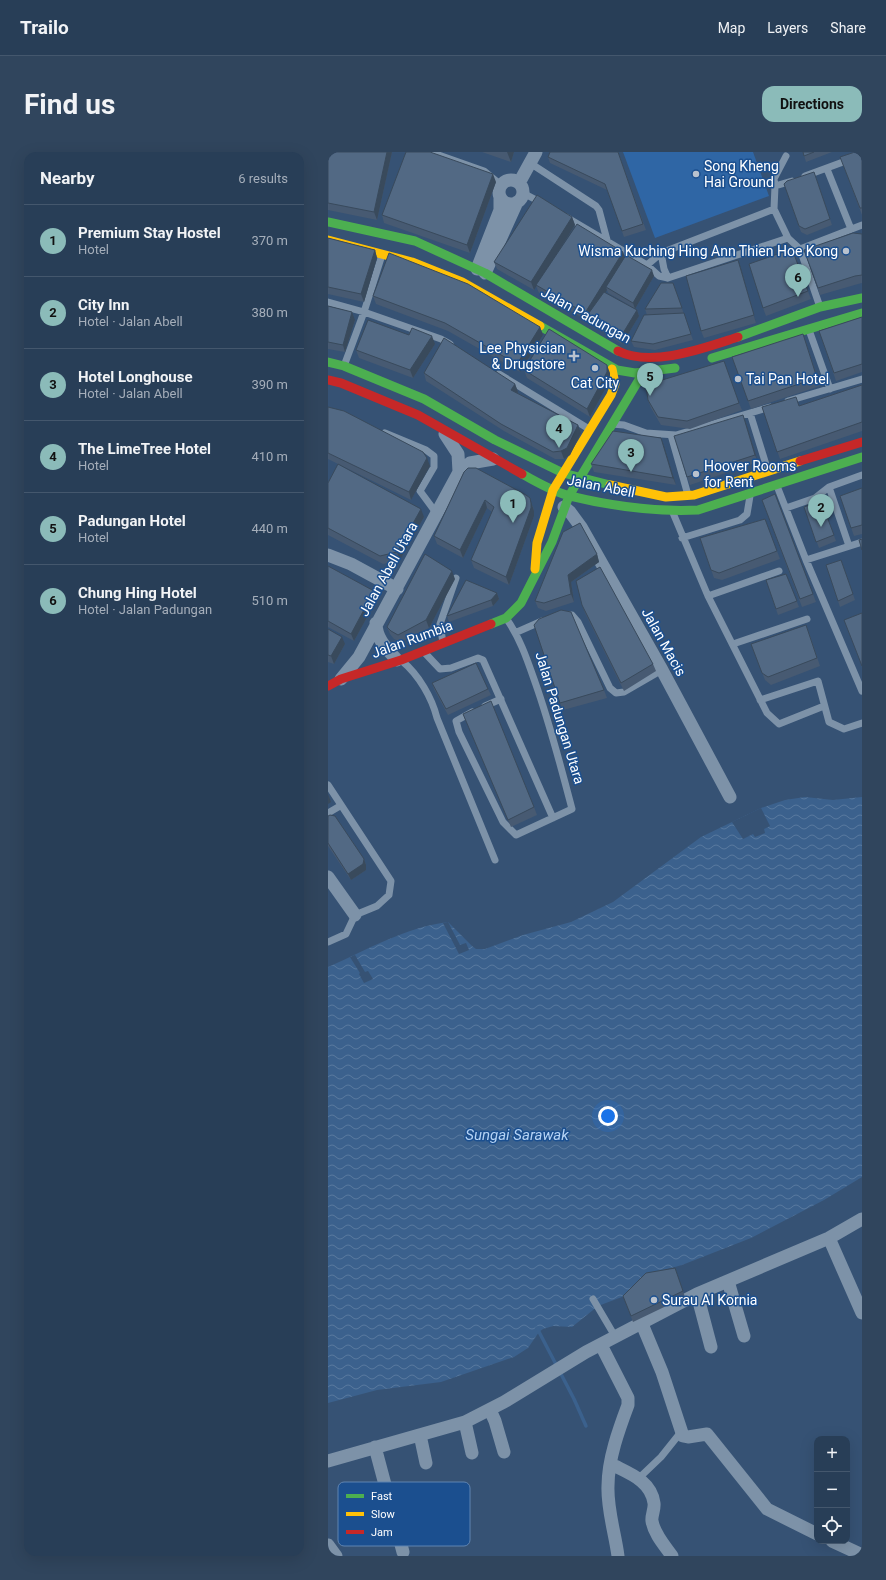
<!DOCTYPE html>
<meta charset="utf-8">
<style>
:root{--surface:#283e57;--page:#30455d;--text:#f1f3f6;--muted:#a5aeba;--line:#44576d;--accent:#8bbbb9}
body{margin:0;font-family:Roboto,sans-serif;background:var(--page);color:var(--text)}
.controls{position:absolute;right:12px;bottom:12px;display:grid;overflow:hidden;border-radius:8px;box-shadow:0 4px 16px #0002}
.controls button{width:36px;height:36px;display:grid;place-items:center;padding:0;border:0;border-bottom:1px solid var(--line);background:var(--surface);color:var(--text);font:20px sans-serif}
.you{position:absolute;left:280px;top:964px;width:14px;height:14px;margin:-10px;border:3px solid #fff;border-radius:50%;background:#1a73e8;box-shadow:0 0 0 6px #1a73e833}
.badge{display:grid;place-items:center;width:26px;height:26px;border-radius:50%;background:var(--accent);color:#111;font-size:13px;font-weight:700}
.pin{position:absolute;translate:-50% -33px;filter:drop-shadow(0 1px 2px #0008)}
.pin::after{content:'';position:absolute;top:21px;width:14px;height:12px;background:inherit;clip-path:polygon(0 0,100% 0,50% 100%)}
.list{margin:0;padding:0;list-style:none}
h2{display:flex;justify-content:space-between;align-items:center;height:52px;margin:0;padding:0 16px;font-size:17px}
h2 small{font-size:13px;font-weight:400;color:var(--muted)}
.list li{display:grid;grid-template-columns:26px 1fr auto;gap:12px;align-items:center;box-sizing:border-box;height:72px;padding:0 16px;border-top:1px solid var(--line)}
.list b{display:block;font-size:15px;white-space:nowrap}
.list p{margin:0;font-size:13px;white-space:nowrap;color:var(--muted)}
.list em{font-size:13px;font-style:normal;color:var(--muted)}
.icon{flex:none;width:22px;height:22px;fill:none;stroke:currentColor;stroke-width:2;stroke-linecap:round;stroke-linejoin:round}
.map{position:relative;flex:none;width:534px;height:1404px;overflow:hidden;border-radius:12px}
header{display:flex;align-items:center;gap:24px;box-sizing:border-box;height:56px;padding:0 20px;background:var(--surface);border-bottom:1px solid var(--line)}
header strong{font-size:19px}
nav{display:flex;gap:22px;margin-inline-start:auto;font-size:14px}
.intro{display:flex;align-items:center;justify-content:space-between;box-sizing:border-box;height:96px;padding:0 24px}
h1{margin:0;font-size:28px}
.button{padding:10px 18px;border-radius:12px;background:var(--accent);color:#111;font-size:14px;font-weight:700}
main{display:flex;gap:24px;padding:0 24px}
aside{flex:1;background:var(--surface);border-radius:12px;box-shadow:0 4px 16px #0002}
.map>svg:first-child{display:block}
.garden{fill:#2f66a5}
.water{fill:url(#water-waves)}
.pier{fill:#365274}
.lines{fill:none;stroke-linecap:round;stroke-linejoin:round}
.stream{stroke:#3b618d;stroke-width:3.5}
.lane{stroke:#7d92a8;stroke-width:7}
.street{stroke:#7d92a8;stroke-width:13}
.fast{stroke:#4caf50;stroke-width:9}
.slow{stroke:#ffc107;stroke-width:9}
.jam{stroke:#c62828;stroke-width:9}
.wall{fill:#475a72;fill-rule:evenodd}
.shaded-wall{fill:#394a5c}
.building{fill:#526984;stroke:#394a5c}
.poi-dot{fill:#b9c2ce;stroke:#1b4f8f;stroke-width:1.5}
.labels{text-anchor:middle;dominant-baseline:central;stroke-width:3;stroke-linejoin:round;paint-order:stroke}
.poi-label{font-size:14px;fill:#fff;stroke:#1b4f8f;text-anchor:start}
.street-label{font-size:14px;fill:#fff;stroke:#1b4f8f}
.water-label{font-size:15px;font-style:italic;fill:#b5d3f5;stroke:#1b4f8f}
.key{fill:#1b4f8f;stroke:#5f84b1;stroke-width:1}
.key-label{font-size:11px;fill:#fff}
</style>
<header>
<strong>Trailo</strong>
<nav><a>Map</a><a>Layers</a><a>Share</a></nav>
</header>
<div class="intro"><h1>Find us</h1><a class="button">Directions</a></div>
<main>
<aside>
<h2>Nearby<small>6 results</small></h2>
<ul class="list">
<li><span class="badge">1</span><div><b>Premium Stay Hostel</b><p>Hotel</p></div><em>370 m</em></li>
<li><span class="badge">2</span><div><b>City Inn</b><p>Hotel · Jalan Abell</p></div><em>380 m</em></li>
<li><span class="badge">3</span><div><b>Hotel Longhouse</b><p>Hotel · Jalan Abell</p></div><em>390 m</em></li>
<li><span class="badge">4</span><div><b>The LimeTree Hotel</b><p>Hotel</p></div><em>410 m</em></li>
<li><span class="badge">5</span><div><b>Padungan Hotel</b><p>Hotel</p></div><em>440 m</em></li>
<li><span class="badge">6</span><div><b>Chung Hing Hotel</b><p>Hotel · Jalan Padungan</p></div><em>510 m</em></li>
</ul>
</aside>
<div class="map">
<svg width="534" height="1404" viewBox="0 0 534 1404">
<defs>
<pattern id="water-waves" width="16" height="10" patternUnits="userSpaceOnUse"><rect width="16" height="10" fill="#3b618d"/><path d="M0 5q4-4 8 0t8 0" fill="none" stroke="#58799e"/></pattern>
</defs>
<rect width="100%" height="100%" fill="#365274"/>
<!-- garden -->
<path class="garden" d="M295 0H425L441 44 327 86Z"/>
<!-- water -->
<path class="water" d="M477 645 505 648 534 645V1025L496 1048 423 1086 354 1113 318 1123 299 1143 270 1154 244 1175 225 1174 215 1177 211 1180 200 1196 186 1205 113 1230 49 1238 0 1251V815C39 798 78 775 120 770L144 794 148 797H157L195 783 243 770 285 750 373 685 433 656 457 648Z"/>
<!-- pier -->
<path class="pier" d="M433 656 442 674 436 677 437 681 427 685 425 682 415 687 404 670Z
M120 770 132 793 138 791 141 798 131 802 115 771Z
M27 803 37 820 40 819 45 827 36 831 31 822 32 821 22 805Z"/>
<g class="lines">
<!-- stream -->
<path class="stream" d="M209 1176 246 1247 258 1274"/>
<!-- lane -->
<path class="lane" d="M102 0 156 19 173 33
M202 11 268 54 271 58 279 88
M499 17 523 77
M477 24 534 3
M447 34 446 27 458 4
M195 41 214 51
M446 57 447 34 464 29
M238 65 319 113 331 124 340 126 460 86
M472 97 534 73
M333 101 336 117 340 126
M319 113 333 101 446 57 460 86 472 97 492 155
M0 150 36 160 113 187 122 192
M481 178 502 237
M16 214 36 160 54 103
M171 222 261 277
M460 249 534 227
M422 261 440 319
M284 272 296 273 318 281 348 283 442 255
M57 281 98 298 106 304V315L92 339 109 362
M343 283 360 343
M449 334 478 408 534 539
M501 335 521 394
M458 356 487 346 501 335 534 323
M345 361 380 444 439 561 451 572 496 554
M354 386 412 368 419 362 422 344
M478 408 534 390
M380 444 451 419
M236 463H244L250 470 282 536 288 541 296 540 334 518
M189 480 214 469
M115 491 112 472 128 426
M405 492 479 467
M95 499 112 517 123 516 150 506 155 508 225 666
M74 509C91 523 104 546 109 566L167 708
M432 548 490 529 501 570 516 577 534 571
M157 554 173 547
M144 560 128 569 131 580 175 670 188 683 244 657C233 615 222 572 207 530 199 507 192 486 178 466
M0 633 63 729 61 743 49 754 27 763 18 782 0 790
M0 661 12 654
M265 1147 288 1186
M311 1326 333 1305 353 1280"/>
<!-- street -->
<path class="street" d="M171 40a12 12 0 1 1 24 0a12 12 0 1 1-24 0Z
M191 31 208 0
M149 117 172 58V46
M157 121 189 50
M117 282 130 302 131 320
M236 355 242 360 253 375 334 518 402 645
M0 403 23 412 69 437
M48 471C48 487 59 497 69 508
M13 527 31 505 131 320 142 311 165 307
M0 725 27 763
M501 1086 534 1161
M400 1129 416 1184
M369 1142 383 1195
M314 1172 334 1220 355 1284 360 1285 379 1282 439 1357 489 1382
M273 1193 300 1246V1253C291 1277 280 1307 280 1334 279 1357 287 1381 290 1404
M162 1258 167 1269 176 1300
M137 1270 144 1301
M92 1283 98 1311
M47 1295 75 1400
M0 1309 137 1270 176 1250 258 1200 369 1142 501 1086 534 1067
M283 1312C300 1321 323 1328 326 1351 327 1357 323 1364 324 1369 326 1382 337 1394 344 1404
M504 1389 534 1403
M0 1393 8 1404"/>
<!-- fast -->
<path class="fast" d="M0 70 87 89 157 121 290 199
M212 174 289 218 307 221 347 216
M410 185 492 155 534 146
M384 206 534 161
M0 210 16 214 96 247 167 288 235 321 282 333
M194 322C209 330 225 340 242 344 283 354 328 360 370 358L534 305
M163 472 178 466 193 451 224 390 241 344 315 221"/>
<!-- slow -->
<path class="slow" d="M0 88 84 110 134 130 212 174
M282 333 338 345 366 343 472 309
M207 417 209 391 225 338 283 243 287 232 284 217"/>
<!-- jam -->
<path class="jam" d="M290 199C324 216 376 196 410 185
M0 228 13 231 90 263 194 322
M472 309 534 290
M0 534 13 527 73 508 163 472"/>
</g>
<!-- wall -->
<path class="wall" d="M0 0H64L49 68 0 58Z
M154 0H186L183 10Z
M290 0 318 78 296 85 279 38 222 11 220 5Z
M475 0H504L478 10Z
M534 0V63L515 13Z
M486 20 504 73 479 83 473 80 456 32Z
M168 30 142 101 56 71 54 63Z
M244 65 247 73 220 115 295 100 297 105 326 124 307 157 309 158 311 164 294 192 261 171 260 169 211 141 208 134 206 138 169 117 166 110ZM279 138 280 141 305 155 277 141Z
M534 82V131L530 132 492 143 476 98Z
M0 86 47 98 49 106 36 150 0 142Z
M464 97 483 147 438 164 435 156Z
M410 108 428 171 376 186 373 179Z
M345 131 365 188 327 198 306 195 303 189 319 163 317 157Z
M45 144 212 175 215 183 192 220 120 179 48 152Z
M0 154 27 168 17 200 0 197Z
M534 165V220L508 229 491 179Z
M81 183 107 192 85 226 31 206 28 198Z
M478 190 492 234 423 257 404 205Z
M196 218 282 221V228L262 265 199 226Z
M96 221 187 232 190 240 189 241 250 273 253 281 242 303 236 307H227L176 279 98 229Z
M534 233V279L452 307 434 255 471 254Z
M320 248 411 251 414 258 362 277 333 273 323 256Z
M0 255 102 314 83 348 0 307Z
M418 271 430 310 362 333 359 325Z
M333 286 348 333 266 320 263 312Z
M136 320 205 354 206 359V364L181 433 146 416 143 408 164 360 159 356 135 406 109 392 106 384Z
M0 331 96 365 72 408 55 412 0 383Z
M534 336V382L526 384 512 344Z
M447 342 488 450 474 455 434 348Z
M493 349 508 389 491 396 476 355Z
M437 367 452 407 394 428 386 426 372 386Z
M269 402 271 410 243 430 246 450 218 459 210 456 207 449Z
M513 408 527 448 512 455 498 413Z
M0 414 46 439 49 447 26 489 0 475Z
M458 422 471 455 450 463 438 428Z
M127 427 101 476 73 490 66 487 62 482 59 475Z
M169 441 171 447 165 454 121 470 119 464Z
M254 453 325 512 328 519 296 539 257 461Z
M0 477 17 492 6 512 0 510Z
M481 481 492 514 443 533 437 528 423 492Z
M104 531 160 537 163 543 120 563 106 537Z
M276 538 279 546 235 558 232 551Z
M135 562 206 655 209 663 183 675Z
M0 664 36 707 38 713V718L23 728 0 694Z
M347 1116 357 1145 305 1170 295 1144Z"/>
<!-- shaded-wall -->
<path class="shaded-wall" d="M59 0H64L49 68 46 60Z
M179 0H186L183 10Z
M165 22 168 30 142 101 139 93Z
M244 65 247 73 206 138 203 130Z
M47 98 49 106 36 150 33 142Z
M295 100 298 108 278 135 279 138 261 167 258 165 260 169 257 161Z
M410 108 413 116 428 171 426 163Z
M324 118 326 124 307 157 305 151Z
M309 158 311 164 294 192 292 186Z
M24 160 27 168 17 200 15 193Z
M212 175 215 183 192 220 189 212Z
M104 184 107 192 85 226 82 218Z
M279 213 282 221V228L262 265 259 257Z
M187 232 190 240 186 246 183 238Z
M415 263 418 271 430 310 427 303Z
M250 273 253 281 242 303 236 307 233 299Z
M333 286 336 294 348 333 345 326Z
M99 306 102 314 83 348 81 340Z
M202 346 206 359V364L181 433 178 425Z
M157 348 159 356 135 406 132 398Z
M93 357 96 365 72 408 69 400Z
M269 402 271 410 243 430 246 450 243 442 240 423Z
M124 419 127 427 101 476 98 468Z
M46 439 49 447 26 489 23 482Z
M169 441 171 447 165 454 163 448Z
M14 485 17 492 6 512 3 504Z
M0 642 3 650 0 652Z
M36 707 38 713V718L23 728 20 722Z"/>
<!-- building -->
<path class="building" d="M0 0H59L46 60 0 51Z
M78 0H102L165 22 139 93 54 63Z
M222 0H290L315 72 294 79 277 32 220 5Z
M475 0H486L476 4Z
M527 0H534V56H532L512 5Z
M486 20 502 67 477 77 471 74 456 32 459 29Z
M209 43 244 65 203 130 166 110Z
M249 72 295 100 257 161 208 133Z
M525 81 534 82V123L527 124 490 136 476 98Z
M0 86 47 98 33 142 0 135Z
M464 97 480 139 435 156 421 112Z
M61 101 140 132 212 175 189 212 117 171 45 144Z
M298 103 324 118 305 151 278 135Z
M410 108 426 163 373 179 358 124Z
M333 131H345L354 156 317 157Z
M276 140 309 158 292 186 258 165Z
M0 154 24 160 15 193 0 190Z
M356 161 363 182 325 192 303 189 316 163Z
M534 165V212L506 221 491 179Z
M40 168 81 183 84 176 104 184 82 218 28 198Z
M221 177 279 213V220L259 257 196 218Z
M475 182 489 226 420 249 404 205Z
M116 186 187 232 183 238 250 273 239 296 233 299 225 300 173 272 96 221Z
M396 209 411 251 359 269 330 265 320 248 317 227 331 229Z
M534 233V270L449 300 434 255 468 245 471 254Z
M0 255 16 259 95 300 99 306 81 340 0 301Z
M415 263 427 303 359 325 346 284Z
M285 279 333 286 345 326 263 312Z
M10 312 93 357 69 400 52 404 0 376V331Z
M140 316H148L198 343 202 346 203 351V356L178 425 143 408 166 355 157 348 132 398 106 384 136 320Z
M534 336V373L523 376 512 344Z
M447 342 485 442 472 447 434 348Z
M493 349 506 383 488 390 476 355Z
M437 367 449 399 391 421 383 418 372 386Z
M252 371 269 402 240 423 243 442 216 451 207 449 235 380Z
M534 387V398L531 388Z
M97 402 124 419 98 468 70 483 63 479 59 475Z
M513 408 525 442 510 449 498 413Z
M0 414 46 439 23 482 0 469Z
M272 415 325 512 293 531 254 453 248 429Z
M458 422 469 449 448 457 438 428Z
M138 428 169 441 163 448 119 464Z
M233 458 243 460 276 538 232 551 206 473 211 467Z
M534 461V514L516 468Z
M478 473 489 506 440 525 434 521 423 492Z
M0 477 14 485 3 504 0 503Z
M148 511 160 537 118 557 104 531Z
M163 549 206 655 180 668 135 562Z
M2 663 7 664 36 707 35 712 20 722 0 691V664Z
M347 1116 355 1139 303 1164 295 1144 318 1121Z"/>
<!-- markers -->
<g class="poi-dot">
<circle cx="368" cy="22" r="4"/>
<circle cx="518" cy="99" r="4"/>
<path d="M244 198h4v4h4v4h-4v4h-4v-4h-4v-4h4z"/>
<circle cx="267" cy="216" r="4"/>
<circle cx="410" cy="227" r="4"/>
<circle cx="368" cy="322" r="4"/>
<circle cx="326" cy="1148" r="4"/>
</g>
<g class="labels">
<!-- poi labels -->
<g class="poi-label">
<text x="376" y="14">Song Kheng<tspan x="376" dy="16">Hai Ground</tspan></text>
<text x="510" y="99" text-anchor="end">Wisma Kuching Hing Ann Thien Hoe Kong</text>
<text x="237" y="196" text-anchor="end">Lee Physician<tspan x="237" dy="16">&amp; Drugstore</tspan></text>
<text x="418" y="227">Tai Pan Hotel</text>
<text x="267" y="231" text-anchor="middle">Cat City</text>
<text x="376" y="314">Hoover Rooms<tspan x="376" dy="16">for Rent</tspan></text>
<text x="334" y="1148">Surau Al Kornia</text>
</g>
<!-- street labels -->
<g class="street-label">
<text transform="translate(258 163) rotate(29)">Jalan Padungan</text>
<text transform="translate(273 334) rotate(11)">Jalan Abell</text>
<text transform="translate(60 417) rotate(-61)">Jalan Abell Utara</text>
<text transform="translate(84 487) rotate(-20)">Jalan Rumbia</text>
<text transform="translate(336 490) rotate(61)">Jalan Macis</text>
<text transform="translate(232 566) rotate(73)">Jalan Padungan Utara</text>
</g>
<!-- water labels -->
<g class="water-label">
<text x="189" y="983">Sungai Sarawak</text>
</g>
</g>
<!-- legend -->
<rect x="10" y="1330" width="132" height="64" rx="6" class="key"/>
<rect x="18" y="1342" width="18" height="4" fill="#4caf50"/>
<rect x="18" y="1360" width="18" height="4" fill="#ffc107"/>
<rect x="18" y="1378" width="18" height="4" fill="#c62828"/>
<g class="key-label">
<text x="43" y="1348">Fast</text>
<text x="43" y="1366">Slow</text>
<text x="43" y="1384">Jam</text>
</g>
</svg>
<div class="controls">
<button>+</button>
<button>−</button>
<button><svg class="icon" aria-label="locate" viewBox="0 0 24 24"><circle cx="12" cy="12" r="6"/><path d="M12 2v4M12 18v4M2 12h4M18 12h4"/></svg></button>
</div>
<div class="you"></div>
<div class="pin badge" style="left:185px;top:371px">1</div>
<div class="pin badge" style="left:493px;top:375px">2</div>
<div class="pin badge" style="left:303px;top:320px">3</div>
<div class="pin badge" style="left:231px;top:296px">4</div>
<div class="pin badge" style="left:322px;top:244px">5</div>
<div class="pin badge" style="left:470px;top:145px">6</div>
</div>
</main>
